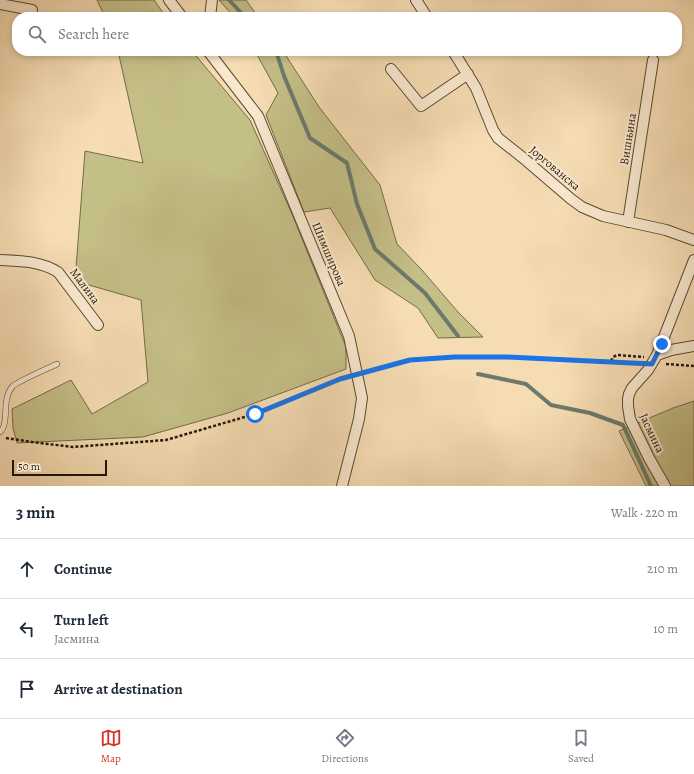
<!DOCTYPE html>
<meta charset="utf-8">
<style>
:root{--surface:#fff;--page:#f6f6f7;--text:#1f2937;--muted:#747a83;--line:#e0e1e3;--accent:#d93025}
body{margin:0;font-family:Alegreya,serif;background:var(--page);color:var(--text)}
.scale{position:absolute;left:12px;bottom:10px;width:95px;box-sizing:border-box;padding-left:4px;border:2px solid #23180a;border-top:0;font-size:11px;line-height:14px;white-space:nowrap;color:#23180a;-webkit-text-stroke:3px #f9e8ce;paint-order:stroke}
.stop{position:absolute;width:12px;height:12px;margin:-9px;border:3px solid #1a73e8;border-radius:50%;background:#fff}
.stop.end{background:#1a73e8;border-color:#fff;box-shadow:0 1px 4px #0008}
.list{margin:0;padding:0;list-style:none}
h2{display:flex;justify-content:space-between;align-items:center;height:52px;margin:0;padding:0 16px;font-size:17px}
h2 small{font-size:13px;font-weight:400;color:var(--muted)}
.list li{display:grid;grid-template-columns:26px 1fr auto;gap:12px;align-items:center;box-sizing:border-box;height:60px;padding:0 16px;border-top:1px solid var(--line)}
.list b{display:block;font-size:15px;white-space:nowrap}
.list p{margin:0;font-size:13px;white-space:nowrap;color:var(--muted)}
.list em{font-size:13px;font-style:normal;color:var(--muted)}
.icon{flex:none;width:22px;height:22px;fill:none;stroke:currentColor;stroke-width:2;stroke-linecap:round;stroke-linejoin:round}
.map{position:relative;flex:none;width:694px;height:486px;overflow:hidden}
.search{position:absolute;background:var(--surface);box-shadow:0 2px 6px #0003;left:12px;right:12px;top:12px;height:44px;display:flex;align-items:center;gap:10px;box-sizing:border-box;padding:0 14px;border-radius:16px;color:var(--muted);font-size:15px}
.sheet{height:232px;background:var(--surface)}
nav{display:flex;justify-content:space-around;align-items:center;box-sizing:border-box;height:56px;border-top:1px solid var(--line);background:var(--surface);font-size:11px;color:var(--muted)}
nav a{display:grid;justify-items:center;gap:2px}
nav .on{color:var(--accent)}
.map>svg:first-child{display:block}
.green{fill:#c4be87;stroke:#746b48}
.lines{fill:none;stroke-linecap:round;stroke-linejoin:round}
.stream{stroke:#6c7a6b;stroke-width:4}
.lane-casing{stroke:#584934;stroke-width:6}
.street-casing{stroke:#584934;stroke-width:12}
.path{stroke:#23180a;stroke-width:2.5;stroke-dasharray:3 2;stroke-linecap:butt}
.lane{stroke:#f9e8ce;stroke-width:5}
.street{stroke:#f9e8ce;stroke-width:10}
.path-bridge{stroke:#23180a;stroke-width:2.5;stroke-dasharray:3 2;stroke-linecap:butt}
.route{stroke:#1a73e8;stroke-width:5}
.labels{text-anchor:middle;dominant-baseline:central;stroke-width:4;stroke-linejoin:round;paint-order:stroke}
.street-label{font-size:12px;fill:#23180a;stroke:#f9e8ce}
</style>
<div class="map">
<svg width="694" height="486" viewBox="0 0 694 486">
<rect width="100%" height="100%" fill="#f6dcb3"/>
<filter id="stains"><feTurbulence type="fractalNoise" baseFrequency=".005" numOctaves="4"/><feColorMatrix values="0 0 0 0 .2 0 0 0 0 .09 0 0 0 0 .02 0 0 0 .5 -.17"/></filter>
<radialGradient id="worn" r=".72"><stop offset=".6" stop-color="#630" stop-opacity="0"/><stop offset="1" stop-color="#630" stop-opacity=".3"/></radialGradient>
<!-- green -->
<path class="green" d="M97 0H154L166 17H105Z
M219 0H246L258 17H234Z
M118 51H192L250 120 292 214 346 347V369L228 413 143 437 17 443 13 428 12 409 71 380 92 414 148 382 141 300 75 281 85 151 143 163Z
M255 51H283L319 107 380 185 397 244 421 269 458 312 483 337 438 338 418 308 375 280 330 208 304 212 266 115 278 93Z
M694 401V486H646L619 431 673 408Z"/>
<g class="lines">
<!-- stream -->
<path class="stream" d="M229 0 245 17
M276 51 284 76 310 138 347 163 357 204 375 249 425 293 458 336
M478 374 526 384 551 405 590 413 623 425 651 486"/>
<!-- lane casing -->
<g class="lane-casing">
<path id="lane" d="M0 432C10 423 1 400 12 387 16 382 49 368 57 364"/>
</g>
<!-- street casing -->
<g class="street-casing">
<path id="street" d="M169 0 182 17
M416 0 427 17
M0 4 32 10
M210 17 212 0
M208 51 258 116 349 336 362 398 359 419 342 486
M453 51 476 88 493 130 498 138 522 157 571 199 582 207 603 216 666 230 694 240
M391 69 421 106 468 74
M628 222 653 60
M0 260C21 261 40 261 58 272L98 325
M657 355 671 350 694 346
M665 486 649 458 630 419 628 406V399L629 394 632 388 648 370 657 355 694 260"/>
</g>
<!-- path -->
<path class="path" d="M611 361 613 357 617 355 644 357
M666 364 694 366
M379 368 410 360 455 357H506L639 363
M6 438 32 442 73 447 166 440 255 414 340 379"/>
<!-- lane -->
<use href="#lane" class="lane"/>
<!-- street -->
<use href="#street" class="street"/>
<!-- path-bridge -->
<path class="path-bridge" d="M340 379 379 368"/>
</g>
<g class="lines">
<!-- route -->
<path class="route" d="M255 414 340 379 410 360 455 357H506L652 364 662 344"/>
</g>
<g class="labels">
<!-- street labels -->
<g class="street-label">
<text transform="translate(628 139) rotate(-81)">Вишњина</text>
<text transform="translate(555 168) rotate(40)">Јоргованска</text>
<text transform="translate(329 254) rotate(67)">Шимширова</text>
<text transform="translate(85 286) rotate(53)">Малина</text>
<text transform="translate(652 433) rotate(65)">Јасмина</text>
</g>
</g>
<rect width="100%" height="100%" filter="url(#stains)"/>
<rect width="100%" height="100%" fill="url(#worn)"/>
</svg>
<div class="scale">50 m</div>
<div class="stop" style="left:255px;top:414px"></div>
<div class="stop end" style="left:662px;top:344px"></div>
<div class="search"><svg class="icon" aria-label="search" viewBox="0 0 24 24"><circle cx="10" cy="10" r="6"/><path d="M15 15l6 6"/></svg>Search here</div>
</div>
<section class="sheet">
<h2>3 min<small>Walk · 220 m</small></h2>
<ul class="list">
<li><svg class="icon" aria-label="ahead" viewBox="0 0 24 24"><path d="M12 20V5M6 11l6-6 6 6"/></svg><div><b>Continue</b></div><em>210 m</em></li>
<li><svg class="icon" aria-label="left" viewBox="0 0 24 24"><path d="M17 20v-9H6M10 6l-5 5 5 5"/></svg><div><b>Turn left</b><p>Јасмина</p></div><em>10 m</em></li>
<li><svg class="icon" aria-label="arrive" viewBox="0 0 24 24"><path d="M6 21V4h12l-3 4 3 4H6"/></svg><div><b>Arrive at destination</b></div></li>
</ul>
</section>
<nav>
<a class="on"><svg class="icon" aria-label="map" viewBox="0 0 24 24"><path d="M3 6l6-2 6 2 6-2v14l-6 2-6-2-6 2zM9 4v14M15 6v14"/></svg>Map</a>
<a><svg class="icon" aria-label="directions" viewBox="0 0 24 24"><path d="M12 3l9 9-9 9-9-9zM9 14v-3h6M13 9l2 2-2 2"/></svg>Directions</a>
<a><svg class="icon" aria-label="saved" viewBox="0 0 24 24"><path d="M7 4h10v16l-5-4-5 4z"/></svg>Saved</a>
</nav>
